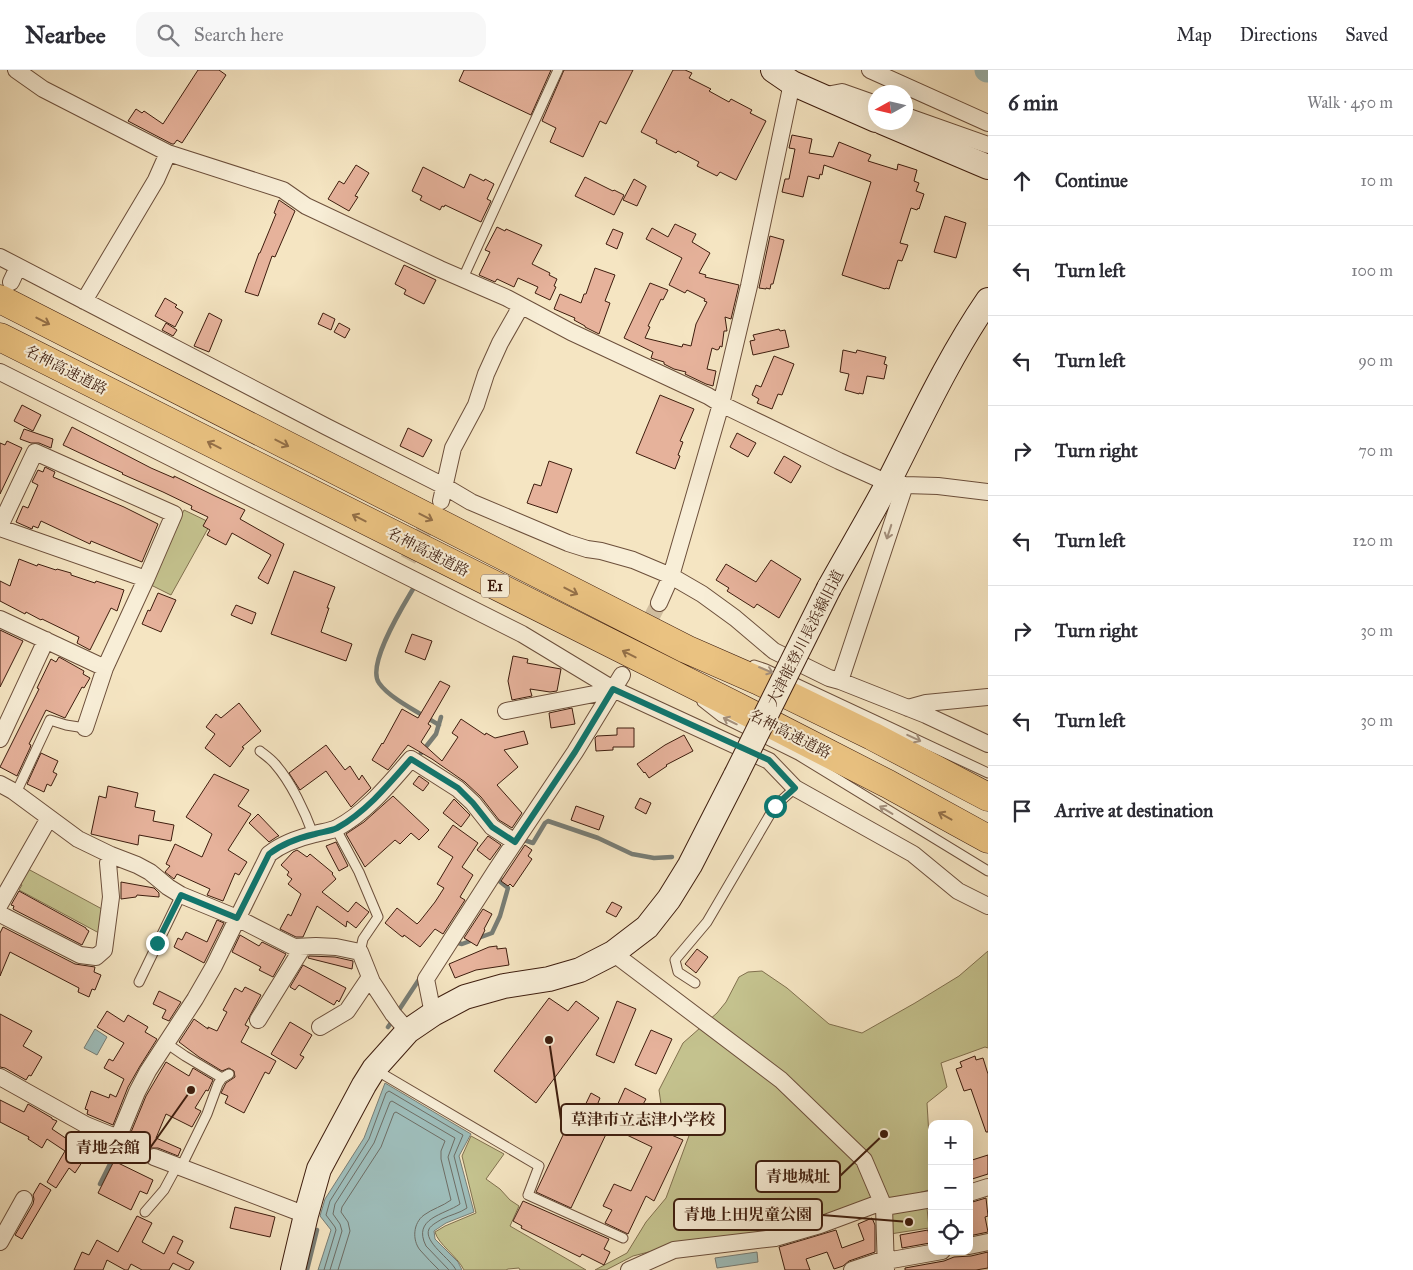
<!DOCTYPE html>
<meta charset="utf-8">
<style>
:root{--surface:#fff;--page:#f7f7f7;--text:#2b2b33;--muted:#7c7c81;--line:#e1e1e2}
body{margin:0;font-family:"IM FELL Great Primer","Noto Serif JP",serif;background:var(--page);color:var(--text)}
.controls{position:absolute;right:15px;bottom:15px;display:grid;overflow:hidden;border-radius:10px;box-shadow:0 5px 20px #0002}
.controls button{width:45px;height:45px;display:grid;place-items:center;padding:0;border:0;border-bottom:1px solid var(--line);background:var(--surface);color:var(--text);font:25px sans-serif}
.compass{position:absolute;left:868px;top:15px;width:45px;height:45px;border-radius:50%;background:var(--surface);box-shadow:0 5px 20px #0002;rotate:262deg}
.stop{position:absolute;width:15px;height:15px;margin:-11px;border:4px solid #0f766e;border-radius:50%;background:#fff}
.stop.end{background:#0f766e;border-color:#fff;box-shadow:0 1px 5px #0008}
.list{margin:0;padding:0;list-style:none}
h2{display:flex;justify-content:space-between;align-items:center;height:65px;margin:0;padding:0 20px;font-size:21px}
h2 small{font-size:16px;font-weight:400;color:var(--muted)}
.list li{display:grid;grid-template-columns:32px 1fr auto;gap:15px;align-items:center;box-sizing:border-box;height:90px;padding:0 20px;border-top:1px solid var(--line)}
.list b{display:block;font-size:19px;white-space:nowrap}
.list em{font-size:16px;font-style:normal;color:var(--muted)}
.icon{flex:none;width:28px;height:28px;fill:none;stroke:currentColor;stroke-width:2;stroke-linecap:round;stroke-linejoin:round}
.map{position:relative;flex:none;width:988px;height:1200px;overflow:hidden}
header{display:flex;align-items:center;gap:30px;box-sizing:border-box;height:70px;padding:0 25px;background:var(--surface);border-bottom:1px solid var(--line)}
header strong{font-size:24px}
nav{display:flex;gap:28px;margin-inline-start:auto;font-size:18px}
.search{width:350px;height:45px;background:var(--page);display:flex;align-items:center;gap:12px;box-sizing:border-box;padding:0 18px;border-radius:15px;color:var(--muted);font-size:19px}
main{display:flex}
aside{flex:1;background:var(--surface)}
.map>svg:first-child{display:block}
.green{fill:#c4c28e;stroke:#81704e}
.water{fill:#9ebdba;stroke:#787d75}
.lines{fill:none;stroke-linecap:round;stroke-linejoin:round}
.shore{stroke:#6e6d64;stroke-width:1}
.stream{stroke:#787d75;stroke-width:4.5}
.river{stroke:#9ebdba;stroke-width:25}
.building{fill:#e6b29b;stroke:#3e1d0e}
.street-tunnel{stroke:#d0bd9e;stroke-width:16;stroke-dasharray:16 8;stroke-linecap:butt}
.lane-casing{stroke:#6c4f3b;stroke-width:11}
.street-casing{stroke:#6c4f3b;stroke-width:18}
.secondary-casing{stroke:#3e1d0e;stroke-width:26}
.highway-casing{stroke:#3e1d0e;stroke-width:29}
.lane{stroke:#f8eed7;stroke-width:9}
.street{stroke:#f8eed7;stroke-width:16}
.secondary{stroke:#f8eed7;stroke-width:24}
.highway{stroke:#eac281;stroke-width:28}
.secondary-bridge-casing{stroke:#3e1d0e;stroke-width:26;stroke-linecap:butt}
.secondary-bridge{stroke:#f8eed7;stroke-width:24}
.oneway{stroke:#947048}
.oneway2{stroke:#a4907d}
.route{stroke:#0f766e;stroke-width:6}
.labels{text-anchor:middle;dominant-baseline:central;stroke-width:4;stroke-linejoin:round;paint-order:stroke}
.shield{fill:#f8eed7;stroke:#765c4a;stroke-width:1}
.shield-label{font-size:14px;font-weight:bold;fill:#3e1d0e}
.street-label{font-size:15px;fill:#3e1d0e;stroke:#f8eed7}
.leader{fill:none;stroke:#3e1d0e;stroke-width:2}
.callout-dot{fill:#3e1d0e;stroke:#f8eed7;stroke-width:2}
.callout{fill:#f8eed7;stroke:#3e1d0e;stroke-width:2}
.callout-label{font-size:16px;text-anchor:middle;font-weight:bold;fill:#3e1d0e}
</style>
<header>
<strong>Nearbee</strong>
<div class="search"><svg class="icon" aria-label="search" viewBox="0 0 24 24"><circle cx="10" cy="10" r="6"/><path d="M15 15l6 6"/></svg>Search here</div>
<nav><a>Map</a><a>Directions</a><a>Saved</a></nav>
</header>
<main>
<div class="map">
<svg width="988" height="1200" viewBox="0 0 988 1200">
<rect width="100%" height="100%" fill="#f5e5c2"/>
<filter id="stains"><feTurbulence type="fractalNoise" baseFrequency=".004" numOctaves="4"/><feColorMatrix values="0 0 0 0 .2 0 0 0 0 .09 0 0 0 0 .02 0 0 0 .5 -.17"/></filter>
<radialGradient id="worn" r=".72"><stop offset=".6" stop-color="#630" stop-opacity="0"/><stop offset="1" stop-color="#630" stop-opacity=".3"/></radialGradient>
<!-- green -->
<path class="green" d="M184 440 211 453 171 525 149 514Z
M28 799 102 839 99 863 19 820 22 815 19 813Z
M988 881V978L985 977 941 993 947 1017 927 1033 932 1117 929 1120 908 1126 853 1136 792 1155 746 1166 699 1169 633 1186 606 1200H595L627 1183 646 1152 666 1128 690 1063 663 1048 659 1020 683 973 717 943 726 932 739 907 748 902 762 901 787 918 829 954 862 963 915 933 959 906Z
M471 1066 504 1084 486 1109 500 1119 510 1130 519 1136 510 1156 586 1200H520L519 1198 508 1199 506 1200H464C457 1186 438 1174 435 1162L445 1156 476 1143 462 1086Z
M927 1138 929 1158 890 1164 889 1145 893 1142Z"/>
<!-- water -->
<path class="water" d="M95 959 107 967 97 985 84 978Z
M385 1013 471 1064 459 1086 474 1142 446 1153 434 1161 435 1169 458 1192 462 1200H318L331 1160 320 1146 325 1129 364 1068Z
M757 1182 758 1192 717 1198 715 1188Z"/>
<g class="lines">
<!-- shore -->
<path class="shore" d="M324 1200 336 1160 335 1157 326 1145 330 1131 369 1069 386 1023 389 1021 463 1065 454 1086 467 1138C460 1143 450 1145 442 1149 439 1151 431 1155 429 1159 423 1172 451 1189 456 1200
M330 1200 342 1161 340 1154 333 1144 335 1134 374 1073 390 1032 392 1031 455 1068 448 1087 460 1134C444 1145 412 1148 426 1176L449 1200
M338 1200 350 1161 348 1152 341 1142 342 1137 381 1077 394 1043 396 1042 445 1071 441 1081V1089L451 1130C443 1136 432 1139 424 1145 413 1153 412 1170 420 1180 426 1187 433 1194 439 1200"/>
<!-- stream -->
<path class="stream" d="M413 519C403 536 366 595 379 613 390 629 422 644 439 655
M421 683 436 664 441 647
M522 773 524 770 533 773 545 753 548 751 598 768 632 784 654 788 672 787
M454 872 462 874 492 863 500 846 508 818 498 810 500 807
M397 943 420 908
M388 957 393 950
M100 1114 121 1072
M307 1200 317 1160"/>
<!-- river -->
<path class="river" d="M987 0H988"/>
</g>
<!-- building -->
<path class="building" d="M198 0H219L226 5 182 73 177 70 174 74H172L128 51 136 39 142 43 144 41 163 54Z
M464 0H551L531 45 459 11Z
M564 0H633L606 54 600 51 583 87 550 72 556 58 542 51Z
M673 0H685L692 3 689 8 711 19 709 21 729 32 731 29 752 40 750 43 766 51 736 110 720 102 717 106 697 96 699 92 678 81 676 83 656 73 657 70 641 62Z
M792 65 812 69 809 83 833 87 839 72 871 85 868 91 897 100 898 94 917 100 914 111 919 113 916 121 924 124 919 139 918 138 917 140 911 138 900 173 908 175 902 191 898 190 889 219 886 218 885 219 842 205 871 112 824 95 822 105 820 104 819 109 808 106 803 127 782 122 785 109H789L795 79 789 78Z
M356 95 369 103 355 126 358 127 349 141 328 129 339 111 344 114Z
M423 97 464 118 470 104 484 111 485 109 494 114 487 129 491 131 481 152 445 135 444 137 442 136 440 140 420 130 422 126 412 121Z
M585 107 613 121 614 120 624 125 614 145 575 126Z
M634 109 646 116V117L637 136 623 130Z
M279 130 295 141 275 187 272 186 258 226 245 222 259 183H260L276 144 274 143Z
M945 146 966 153 956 188 934 182Z
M675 154 696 164 692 172 710 183 699 203 706 205 705 207 739 215 731 249 725 247 727 261H724L722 277 720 276 719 279 717 280 712 278 707 299 716 301 713 316 706 314 685 304 686 302 674 299 664 294V292L651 288 653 282 624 268 650 213 668 220 663 230 661 229 648 256 650 257 645 268 682 277 683 274 691 276 696 254 707 232 704 231 705 229 687 220 685 223 669 215 682 188 646 169 652 158 668 167Z
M497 157 505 161 506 159 542 175 532 194 550 203 549 205 557 209 554 216 556 217 550 230 535 223 538 217 518 208 514 217 497 209 495 212 479 205 490 182 485 180Z
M613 159 623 163 617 179 606 174Z
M770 166 784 170 773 214H771L770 219 766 218V219L759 218Z
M404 195 436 210 424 234 404 224 406 220 395 214Z
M595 198 615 205 605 231 610 233 599 264 585 257V256L574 250 575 248 554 239 560 224 581 233 584 224H586Z
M165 228 177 235 175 237 183 242 175 257 155 246Z
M209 243 222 250 209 282 194 276Z
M323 243 335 249 331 260 318 254Z
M166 253 177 260 173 266 162 260Z
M339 253 350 259 345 268 334 262Z
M779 259 780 261 785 260 789 277 753 285 750 271 755 270 753 265Z
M843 280 856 283 857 280 886 287 884 294 887 295 884 309 867 306 863 324 859 323V324L845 320 849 304 840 302Z
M774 286 794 294 782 325 778 324 772 339 757 333 759 329 752 325 756 315 761 317Z
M660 325 694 339 680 371 683 372 678 385 680 386 675 399 636 383Z
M22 335 41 345 33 361 14 351Z
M72 357 151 398 174 408V406L215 426 245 440 240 449 284 474 268 514 258 508 271 485 232 463 226 475 207 465 210 460 203 456 208 447 191 439 192 436 163 422 122 404 123 403 101 393 63 375Z
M408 358 432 370 423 387 400 376Z
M24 359 53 369 51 378 39 373H31L20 369Z
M737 363 756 373 748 387 730 377Z
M7 371 22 378 0 424V373L5 375Z
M784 386 801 396 791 413 774 403Z
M549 391 572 399 557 443 527 433 534 414 541 416Z
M45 397 55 402 53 407 124 437 158 454 142 492 91 471 90 474 41 451 38 458 33 456 32 459 16 452 23 436 28 438 38 415 32 412 38 400 43 402Z
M19 489 37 496 38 494 56 500 57 499 71 503V505L95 513 96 511 124 520 117 541 111 538 90 580 77 573 79 567 42 549 41 550 26 542 25 544 0 531V511L10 516Z
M771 490 801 509 779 548 757 534 754 538 727 521 729 518 716 510 726 494 756 512Z
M294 501 335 517 327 538H329L321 562 352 574 346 591 271 564Z
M158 523 176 530 161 562 142 554 148 540 150 541Z
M236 535 256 543 252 554 231 545Z
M0 560 23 571 0 617Z
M412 564 432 571 425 590 405 582Z
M513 586 528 589 527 593 561 599 557 621 550 622 530 619 532 626 512 630 508 611Z
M59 587 84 601 83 604 90 608 84 618 82 617 65 648 46 640 29 674 31 675 30 678 17 706 0 697 39 619 37 618 51 589 56 592Z
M440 611 450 616 428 654 431 656 421 672 442 691 458 667 452 663 461 649 485 665 486 663 495 668 524 661 528 674 504 680 518 697 497 715 522 743 512 758 499 750 481 727 465 712 432 689 408 675 388 700 372 690 382 673 383 674 402 639 418 648Z
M239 633 261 661 242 677 244 678 230 697 205 678 215 664 206 657 216 644 221 648Z
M572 638 575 654 551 658 549 643Z
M617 658H634V677H613V680L596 681 595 668 597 666 617 665Z
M684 665 693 681 666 695 667 696 649 708 645 702 644 703 637 694 665 675Z
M326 675 345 700 350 696 359 710 362 705 371 718 351 737 326 701 300 720 289 703Z
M41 683 58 691 53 702 57 704 51 716 47 714 44 722 27 714Z
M214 704 249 720 238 736 251 744 228 780 247 792 239 805 235 803 223 831 207 825 210 819 177 804 174 809 165 802 170 796 166 794 175 774 202 787 212 764 186 747Z
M419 706 429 713 423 721 413 714Z
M108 716 138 723 135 737 155 741 153 751 174 755 171 771 139 765 138 775 91 764 99 726 106 728Z
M393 726 429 760 419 770 411 763 400 774 395 770 365 797 346 764 364 752Z
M640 728 651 733 646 744 635 738Z
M454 729 470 745 461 757 443 743Z
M576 736 604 746 599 760 571 750Z
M258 744 279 766H278L269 772 249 753Z
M453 755 478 773 462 797 473 805 460 827 465 830 443 864 435 859 420 877 404 865 403 867 401 866 385 853 397 838 417 854 420 851 435 832 444 818 437 814 453 787 438 777Z
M488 766 501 775 490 790 477 780Z
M336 772 348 796 339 801 326 776Z
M525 775 532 780 528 786 532 789 513 817 510 814 508 816 501 811Z
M297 780 307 787 310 784 333 803 332 804 336 809 322 822 348 842 356 832 369 842 356 858 347 851 346 857 317 836 303 867H296L280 859 288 844 291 846 301 824 288 814 292 809 287 805 289 802 281 795 293 782Z
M121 812 154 818 159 823V827L137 825 136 827 121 829Z
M19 821 86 858V859L89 861 82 875 13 839 14 836 11 835Z
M612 832 622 837 616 847 606 842Z
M483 839 492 844 484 859 485 860 477 876 464 868Z
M217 850 224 853 204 893 174 877 178 868 182 870 186 862 207 872Z
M3 857 75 894 95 897 94 902 101 905 95 920 92 919 89 927 78 922 79 918 10 882 0 906V863Z
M240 865 259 876 262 872 286 884 273 907 259 900 261 897 232 882Z
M497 876V879L506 878 509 895 476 900 455 908 449 894 489 877Z
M697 879 708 887 696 903 685 894Z
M309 886 335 887 353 891V892L352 899 308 888Z
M303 895 346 918 339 932 337 930 334 935 299 915 295 920 290 917Z
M245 917 261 925 245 955 249 957 241 972 276 991 269 1004 265 1002 244 1043 225 1033 228 1026 221 1023 226 1013 235 1007 234 1001 229 998 222 1001 199 987 179 972 194 949 208 959V957L217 961 227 942 223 940 235 918 242 922Z
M159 921 181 932 169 951 162 948 166 940 153 934Z
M549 928 568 941 576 931 599 948 536 1033 494 1001Z
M617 931 636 939 614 993 596 985Z
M107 941 124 952 128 945 148 957 145 962 157 969 140 996 128 1017 113 1055 87 1044 88 1040 85 1039 91 1021 109 1028 110 1024 116 1027 124 1009 104 998 109 989 113 991 124 973 97 957Z
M0 944 32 961 23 976 42 987 31 1006 29 1005 26 1010 5 998 0 997Z
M290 952 312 965 300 985 304 987 296 999 271 984Z
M651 960 672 969 656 1004 635 995Z
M975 986 976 990 983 988 988 1004V1062H986L971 1019 964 1021 956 999 962 997 960 992Z
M166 992 189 1006 193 998 213 1010 208 1021 206 1020 195 1038 201 1041 192 1057 166 1044 156 1068 181 1079 178 1086 158 1078H150L129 1067 146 1026Z
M625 1018 646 1029 637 1045 661 1057 660 1060 683 1070 654 1131 646 1126 628 1164 605 1153 612 1140 603 1136 614 1114 631 1121 652 1077 608 1056Z
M591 1023 600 1028 590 1053 608 1060 571 1138 536 1122 573 1044 579 1048Z
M0 1030 24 1042 28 1034 52 1048V1049L57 1051 52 1059 76 1075 78 1073 90 1080 75 1103 69 1098 56 1118 47 1112 65 1081 47 1069 42 1078 28 1069 29 1067 0 1052Z
M988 1085V1104L969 1110V1091Z
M114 1091 153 1110 147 1124 140 1121 131 1140 98 1123Z
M40 1113 51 1120 22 1169 15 1165 33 1134 34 1129 33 1125Z
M986 1128 988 1146 985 1147 988 1162 969 1166V1133Z
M523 1131 609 1169 604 1179 610 1182 604 1195 582 1184 580 1187 521 1158 522 1156 513 1151Z
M235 1137 275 1147 270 1167 230 1158Z
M137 1146 152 1153 142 1172 164 1184 173 1166 183 1171 177 1183 194 1192 189 1200H187L173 1193 169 1200H142L131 1194 128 1200H125L107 1190 103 1200H74L82 1182 89 1185 97 1170 118 1182Z
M872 1148 875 1155V1182L849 1191 843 1196 834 1199 827 1182 806 1189 810 1200H785L779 1177 836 1160 842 1178 864 1170 858 1154Z
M928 1160 930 1173 902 1178 900 1165Z
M988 1182V1198L976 1200H905V1198L944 1191 954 1187 971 1186Z"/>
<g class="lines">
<!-- street-tunnel -->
<path class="street-tunnel" d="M408 490 435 441
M628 592 659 533"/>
<!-- lane casing -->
<g class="lane-casing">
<path id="lane" d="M463 208 558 0
M754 595 766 599 988 703
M702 632 721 647 798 685 988 801
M260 681C265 685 271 689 275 694 291 712 305 742 313 764
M16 723 50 650 66 655 85 658
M336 759 359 802 378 847 363 869 360 882
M139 912 181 825
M695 913 678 902 675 890 707 852 775 736 795 718
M166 973 185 986 222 1008
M374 999 539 1096 528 1125 623 1168
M118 1068 154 1087
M181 1097 207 1044 218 1014 222 1008 229 1004
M145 1142 164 1120 177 1096"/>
</g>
<!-- street casing -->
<g class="street-casing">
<path id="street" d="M16 0 43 19 168 83 283 120 306 136 440 199 507 228 571 262 708 326 721 334 839 391 888 413 905 415 938 416 988 422
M870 0 988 53
M821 26 842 22 876 34
M906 46 988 75
M0 187 327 357 444 416 471 432 568 473 587 479 601 481 633 490 671 506 702 524 735 548 774 581 829 608 840 611 926 645 988 674
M11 212 18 197
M84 231 156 110 168 83
M0 302 522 564 613 619 769 691 795 718 913 784 958 821 988 836
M441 431 453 378 476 335 486 304 500 273 521 236
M0 456 35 382 174 444 146 509 105 598 85 658
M0 458 146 509
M659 533 671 506 721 334 749 216 792 13
M0 549 105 598
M840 611 905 415
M908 638 926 633 988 627
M506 641 594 624 613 619
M0 669 46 570
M0 714 13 721 78 769 111 785 137 795 150 802 168 817 181 825 237 848 294 877 316 876 336 877 360 882 372 912 393 944 408 961
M0 834 49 748
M0 844 80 885 96 887 104 880 111 827 108 793 111 785
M613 883 781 1010 864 1090 884 1137 886 1200
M433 944 426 909 496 800 575 682 622 605
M258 950 303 877
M320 957 347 941 370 907
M0 1007 86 1055 118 1068 137 1022 148 1001 195 929 214 896 269 784C283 773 298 768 315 764 322 762 331 761 337 758 366 743 390 713 411 689L458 719 473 733 492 757 515 772
M154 1087 306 1145
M969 1123 988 1117
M884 1137 932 1129
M0 1172 24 1129
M969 1176 988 1172
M629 1200 674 1180 775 1168 820 1155 882 1132
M852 1200 876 1192 886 1191 942 1181"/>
</g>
<!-- secondary casing -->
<g class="secondary-casing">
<path id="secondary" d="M773 0 792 13 876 50
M882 52 988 97
M829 518C849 482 870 447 889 411 920 350 949 287 988 230
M293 1200 306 1145 319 1099 364 1015 374 999 408 961 433 944 465 927 504 916 549 909 580 900 613 883 647 857 669 829 690 795 736 705"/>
</g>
<!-- highway casing -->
<g class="highway-casing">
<path id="highway" d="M0 229 686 579 759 611 872 666 988 727
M0 267 732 634 888 714 988 769"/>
</g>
<!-- lane -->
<use href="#lane" class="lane"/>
<!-- street -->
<use href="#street" class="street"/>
<!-- secondary -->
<use href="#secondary" class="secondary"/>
<!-- highway -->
<use href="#highway" class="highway"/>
<!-- secondary-bridge casing -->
<g class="secondary-bridge-casing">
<path id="secondary-bridge" d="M736 705 829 518"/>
</g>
<!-- secondary-bridge -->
<use href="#secondary-bridge" class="secondary-bridge"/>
</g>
<!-- one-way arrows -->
<defs><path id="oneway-shaft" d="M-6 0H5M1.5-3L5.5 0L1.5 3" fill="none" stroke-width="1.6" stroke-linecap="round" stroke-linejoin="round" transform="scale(1.25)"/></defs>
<g class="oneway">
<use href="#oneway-shaft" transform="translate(43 251) rotate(27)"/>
<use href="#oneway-shaft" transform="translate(282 373) rotate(27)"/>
<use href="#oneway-shaft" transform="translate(214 375) rotate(-153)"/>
<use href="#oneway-shaft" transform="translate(426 447) rotate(27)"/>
<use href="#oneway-shaft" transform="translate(359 448) rotate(-153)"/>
<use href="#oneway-shaft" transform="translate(571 521) rotate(27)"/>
<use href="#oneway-shaft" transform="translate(629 584) rotate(-153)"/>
<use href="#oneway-shaft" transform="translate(945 746) rotate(-151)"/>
</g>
<g class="oneway2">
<use href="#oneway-shaft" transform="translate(889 462) rotate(108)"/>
<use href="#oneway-shaft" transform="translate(766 600) rotate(22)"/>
<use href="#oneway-shaft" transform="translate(730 651) rotate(-154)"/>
<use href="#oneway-shaft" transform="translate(914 668) rotate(25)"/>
<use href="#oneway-shaft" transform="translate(886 740) rotate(-149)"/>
</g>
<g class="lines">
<!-- route -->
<path class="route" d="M157 873 181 825 237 848 269 784C283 773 298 768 315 764 322 762 331 761 337 758 366 742 390 713 411 689L458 718 473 733 492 757 515 772 575 682 613 619 769 690 795 718 775 736"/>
</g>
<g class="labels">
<!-- shield labels -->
<rect class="shield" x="481" y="504.5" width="28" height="23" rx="4"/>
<g class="shield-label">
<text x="495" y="516">E1</text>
</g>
<!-- street labels -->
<g class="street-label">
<text transform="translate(66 300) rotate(27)">名神高速道路</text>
<text transform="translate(428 482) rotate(27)">名神高速道路</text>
<text transform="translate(805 568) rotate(-63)">大津能登川長浜線旧道</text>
<text transform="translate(790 664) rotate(27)">名神高速道路</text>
</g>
</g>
<!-- callouts -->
<path class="leader" d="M549 970L561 1050M191 1020L150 1078M884 1064L840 1106M909 1152L822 1145"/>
<g class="callout-dot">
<circle cx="549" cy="970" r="5"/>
<circle cx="191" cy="1020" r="5"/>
<circle cx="884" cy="1064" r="5"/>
<circle cx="909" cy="1152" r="5"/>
</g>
<g class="callout">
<rect x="561" y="1034" width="164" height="31" rx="5"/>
<rect x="66" y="1062" width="84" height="31" rx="5"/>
<rect x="756" y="1091" width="84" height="31" rx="5"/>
<rect x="674" y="1129" width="148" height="31" rx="5"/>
</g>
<g class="callout-label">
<text x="643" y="1055">草津市立志津小学校</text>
<text x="108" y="1083">青地会館</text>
<text x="798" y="1112">青地城址</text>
<text x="748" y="1150">青地上田児童公園</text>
</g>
<rect width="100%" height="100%" filter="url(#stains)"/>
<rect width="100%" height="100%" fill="url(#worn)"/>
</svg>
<div class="controls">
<button>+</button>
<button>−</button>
<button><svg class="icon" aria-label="locate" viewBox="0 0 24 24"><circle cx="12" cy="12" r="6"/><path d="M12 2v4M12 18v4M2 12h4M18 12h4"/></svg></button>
</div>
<svg class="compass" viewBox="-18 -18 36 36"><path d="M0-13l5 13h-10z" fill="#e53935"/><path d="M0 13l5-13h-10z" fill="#7c7c81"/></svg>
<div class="stop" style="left:775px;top:736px"></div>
<div class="stop end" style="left:157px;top:873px"></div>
</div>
<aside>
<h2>6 min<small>Walk · 450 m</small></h2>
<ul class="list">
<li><svg class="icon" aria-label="ahead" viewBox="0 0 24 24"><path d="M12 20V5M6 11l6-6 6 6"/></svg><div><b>Continue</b></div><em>10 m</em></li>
<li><svg class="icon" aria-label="left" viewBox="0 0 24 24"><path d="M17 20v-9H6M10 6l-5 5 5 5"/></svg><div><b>Turn left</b></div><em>100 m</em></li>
<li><svg class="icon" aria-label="left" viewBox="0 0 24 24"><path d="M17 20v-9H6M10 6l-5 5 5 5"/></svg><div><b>Turn left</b></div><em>90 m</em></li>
<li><svg class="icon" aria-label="right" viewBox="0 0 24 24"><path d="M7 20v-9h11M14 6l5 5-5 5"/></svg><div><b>Turn right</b></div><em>70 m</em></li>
<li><svg class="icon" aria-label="left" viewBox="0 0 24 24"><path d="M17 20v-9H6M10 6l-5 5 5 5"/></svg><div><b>Turn left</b></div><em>120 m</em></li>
<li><svg class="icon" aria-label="right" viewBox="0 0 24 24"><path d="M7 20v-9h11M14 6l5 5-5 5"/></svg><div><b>Turn right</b></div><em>30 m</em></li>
<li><svg class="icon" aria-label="left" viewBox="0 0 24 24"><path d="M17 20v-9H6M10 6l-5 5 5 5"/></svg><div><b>Turn left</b></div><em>30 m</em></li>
<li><svg class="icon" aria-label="arrive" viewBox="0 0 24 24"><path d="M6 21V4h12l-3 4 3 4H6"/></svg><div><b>Arrive at destination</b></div></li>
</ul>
</aside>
</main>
